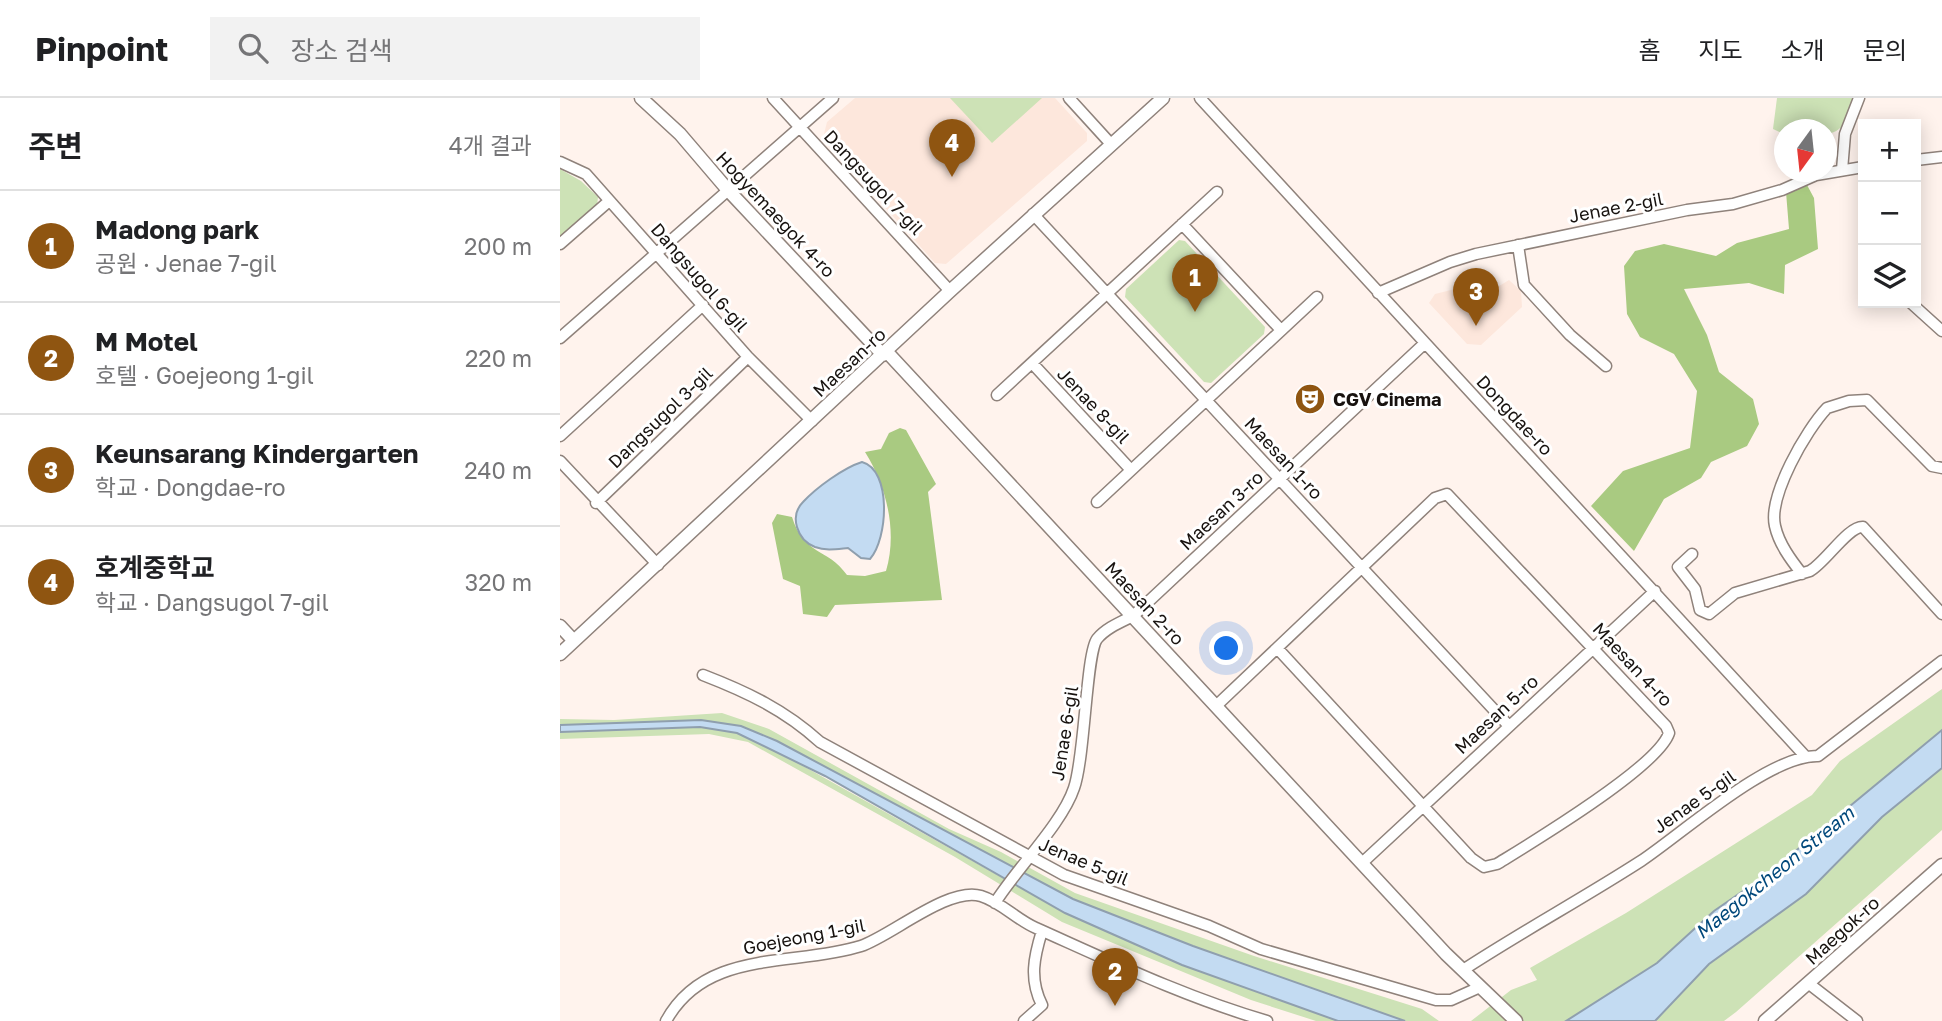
<!DOCTYPE html>
<html lang="ko">
<meta charset="utf-8">
<style>
:root{--surface:#fff;--page:#f2f2f2;--text:#202124;--muted:#757577;--line:#e0e0e0;--accent:#8f5511}
body{margin:0;font-family:"Golos Text","Noto Sans KR",sans-serif;background:var(--page);color:var(--text)}
.controls{position:absolute;right:21px;top:21px;display:grid;overflow:hidden;border-radius:0px;box-shadow:0 4px 18px #0003}
.controls button{width:63px;height:63px;display:grid;place-items:center;padding:0;border:0;border-bottom:2px solid var(--line);background:var(--surface);color:var(--text);font:35px sans-serif}
.compass{position:absolute;left:1214px;top:21px;width:63px;height:63px;border-radius:50%;background:var(--surface);box-shadow:0 4px 18px #0003;rotate:195deg}
.you{position:absolute;left:667px;top:551px;width:24px;height:24px;margin:-18px;border:5px solid #fff;border-radius:50%;background:#1a73e8;box-shadow:0 0 0 10px #1a73e833}
.badge{display:grid;place-items:center;width:46px;height:46px;border-radius:50%;background:var(--accent);color:#fff;font-size:23px;font-weight:700}
.pin{position:absolute;translate:-50% -58px;filter:drop-shadow(0 2px 4px #0008)}
.pin::after{content:'';position:absolute;top:37px;width:24px;height:21px;background:inherit;clip-path:polygon(0 0,100% 0,50% 100%)}
.list{margin:0;padding:0;list-style:none}
h2{display:flex;justify-content:space-between;align-items:center;height:91px;margin:0;padding:0 28px;font-size:30px}
h2 small{font-size:23px;font-weight:400;color:var(--muted)}
.list li{display:grid;grid-template-columns:46px 1fr auto;gap:21px;align-items:center;box-sizing:border-box;height:112px;padding:0 28px;border-top:2px solid var(--line)}
.list b{display:block;font-size:26px;white-space:nowrap}
.list p{margin:0;font-size:23px;white-space:nowrap;color:var(--muted)}
.list em{font-size:23px;font-style:normal;color:var(--muted)}
.icon{flex:none;width:38px;height:38px;fill:none;stroke:currentColor;stroke-width:2;stroke-linecap:round;stroke-linejoin:round}
.map{position:relative;flex:none;width:1382px;height:923px;overflow:hidden}
header{display:flex;align-items:center;gap:42px;box-sizing:border-box;height:98px;padding:0 35px;background:var(--surface);border-bottom:2px solid var(--line)}
header strong{font-size:33px}
nav{display:flex;gap:38px;margin-inline-start:auto;font-size:24px}
.search{width:490px;height:63px;background:var(--page);display:flex;align-items:center;gap:18px;box-sizing:border-box;padding:0 24px;border-radius:0px;color:var(--muted);font-size:26px}
main{display:flex}
aside{flex:1;background:var(--surface)}
.map>svg:first-child{display:block}
.built{fill:#fde7dc}
.green{fill:#cde2b6}
.forest{fill:#a9ca81}
.water{fill:#c3dbf2;stroke:#8f9fae;stroke-width:2}
.lines{fill:none;stroke-linecap:round;stroke-linejoin:round}
.minor-casing{stroke:#8f827b;stroke-width:13}
.tertiary-casing{stroke:#8f827b;stroke-width:15}
.minor{stroke:#fff;stroke-width:10}
.tertiary{stroke:#fff;stroke-width:12}
.labels{text-anchor:middle;dominant-baseline:central;stroke-width:6;stroke-linejoin:round;paint-order:stroke}
.street-label{font-size:18px;fill:#17120f;stroke:#fff}
.poi-label{font-size:18px;font-weight:bold;fill:#17120f;stroke:#fff;text-anchor:start}
.water-label{font-size:19px;font-style:italic;fill:#00487b;stroke:#fff}
</style>
<header>
<strong>Pinpoint</strong>
<div class="search"><svg class="icon" aria-label="search" viewBox="0 0 24 24"><circle cx="10" cy="10" r="6"/><path d="M15 15l6 6"/></svg>장소 검색</div>
<nav><a>홈</a><a>지도</a><a>소개</a><a>문의</a></nav>
</header>
<main>
<aside>
<h2>주변<small>4개 결과</small></h2>
<ul class="list">
<li><span class="badge">1</span><div><b>Madong park</b><p>공원 · Jenae 7-gil</p></div><em>200 m</em></li>
<li><span class="badge">2</span><div><b>M Motel</b><p>호텔 · Goejeong 1-gil</p></div><em>220 m</em></li>
<li><span class="badge">3</span><div><b>Keunsarang Kindergarten</b><p>학교 · Dongdae-ro</p></div><em>240 m</em></li>
<li><span class="badge">4</span><div><b>호계중학교</b><p>학교 · Dangsugol 7-gil</p></div><em>320 m</em></li>
</ul>
</aside>
<div class="map">
<svg width="1382" height="923" viewBox="0 0 1382 923">
<rect width="100%" height="100%" fill="#fff3ed"/>
<!-- built -->
<path class="built" d="M295 0H495L527 35V43L386 166 375 165 263 40 267 24Z
M949 182 961 193 962 209 921 247 907 246 869 205 875 196 915 186 926 196Z"/>
<!-- green -->
<path class="green" d="M390 0H482L432 45Z
M1217 0H1295C1290 16 1286 33 1267 36L1266 32H1224V36L1213 31Z
M0 71 21 83 38 99 37 108 0 140Z
M619 142 625 143 705 229 704 236 651 285 644 284 565 199 566 191Z
M1382 591V632L1209 775 1154 813 1097 865 1028 910 1006 923H911L951 892 977 882 970 870 1066 815 1252 697 1280 663Z
M162 615 209 631 389 731 441 754 515 795 694 858 862 911 879 923H845L633 848 513 801 268 670 181 628 141 622 0 627V621L54 622Z
M140 629 177 635 213 651 505 815 622 867 778 923H756L691 902 502 824 395 759 188 644 149 636 0 641V634Z
M1382 670V732L1176 914 1164 923H1095L1149 866 1212 821 1270 773 1322 719Z"/>
<!-- forest -->
<path class="forest" d="M1247 87 1254 100 1258 151 1225 167 1224 196 1189 185 1124 191 1147 237 1159 274 1193 301 1199 326 1187 348 1151 364 1141 380 1104 401 1074 453 1031 408 1063 373 1130 350 1137 293 1114 256 1080 239 1067 216 1064 168 1075 153 1104 146 1156 158 1177 145 1229 131 1226 94Z
M340 330 346 332 376 386 368 394 382 502 275 507 267 519 243 516 240 488 223 481 212 425 217 416 232 419C244 458 267 449 287 477L305 478 326 473C338 433 326 387 305 354L321 351 329 335Z"/>
<!-- water -->
<path class="water" d="M302 364C332 372 328 441 310 461L301 460 288 450C277 451 266 453 255 449 237 442 229 418 243 404 256 390 283 370 302 364Z
M141 622 181 628 217 643 513 801 633 848 845 923H778L622 867 505 815 265 678 177 635 140 629 0 634V627Z
M1382 632V670L1322 719 1246 796 1149 866 1095 923H1006L1097 865 1154 813 1209 775Z"/>
<g class="lines">
<!-- minor casing -->
<g class="minor-casing">
<path id="minor" d="M213 0 390 193
M509 0 550 45
M640 0 1245 658
M1356 62 1382 59
M0 64 26 76 188 259 252 323
M1282 72 1285 36 1299 0
M473 116 949 628
M622 126 721 232
M0 146 48 104
M958 147 964 187 1010 237 1046 268
M818 195 890 164 916 156 1127 112 1173 106 1222 92 1256 77 1303 69
M1351 205 1382 233
M0 240 273 0
M472 265 571 372
M437 297 657 94
M0 338 143 207
M0 363 98 467
M537 404 757 199
M36 405 188 259
M1132 456 1118 469 1135 491 1140 512 1149 516 1175 495 1250 473C1266 464 1288 428 1303 429L1382 516
M1242 476C1231 462 1219 446 1215 428 1208 398 1246 332 1267 310L1289 303 1307 302 1372 368 1382 370
M143 577C187 594 225 612 260 644L504 777 649 828 701 851 876 902H891L920 889
M656 608 875 400 887 396 1106 628 1109 635C1098 669 971 745 937 766L924 769 911 760 717 550
M802 765 1095 493
M435 805C456 771 502 726 514 690 525 659 526 556 537 541 546 530 561 524 573 518L865 245
M903 872C961 834 1022 801 1081 763 1123 735 1209 657 1258 658L1382 563
M1248 885 1297 923
M106 923C146 850 234 869 301 848 331 838 389 788 421 798 441 804 457 822 476 830 552 864 627 900 707 923
M464 923 482 907C469 881 474 859 482 833"/>
</g>
<!-- tertiary casing -->
<g class="tertiary-casing">
<path id="tertiary" d="M81 0 120 36 167 91 323 257
M327 254 886 856 956 923
M0 528 14 543
M0 556 390 193 603 0
M1205 923 1382 767"/>
</g>
<!-- minor -->
<use href="#minor" class="minor"/>
<!-- tertiary -->
<use href="#tertiary" class="tertiary"/>
</g>
<!-- icons -->
<defs>
<g id="theatre-disc" transform="scale(1.575)"><circle r="9.5" fill="#8f5511" stroke="#fff"/><path d="M-5-5.5Q0-4 5-5.5V0Q5 5 0 6Q-5 5-5 0ZM-3.3-2.5H-1v1.5H-3.3ZM1-2.5H3.3v1.5H1ZM-2.8 1Q0 5.5 2.8 1Z" fill="#fff"/></g>
</defs>
<g fill-rule="evenodd">
<use href="#theatre-disc" x="750" y="301"/>
</g>
<g class="labels">
<!-- street labels -->
<g class="street-label">
<text transform="translate(314 84) rotate(47)">Dangsugol 7-gil</text>
<text transform="translate(1056 109) rotate(-11)">Jenae 2-gil</text>
<text transform="translate(216 116) rotate(47)">Hogyemaegok 4-ro</text>
<text transform="translate(140 179) rotate(49)">Dangsugol 6-gil</text>
<text transform="translate(289 264) rotate(-43)">Maesan-ro</text>
<text transform="translate(534 307) rotate(47)">Jenae 8-gil</text>
<text transform="translate(955 317) rotate(47)">Dongdae-ro</text>
<text transform="translate(100 319) rotate(-44)">Dangsugol 3-gil</text>
<text transform="translate(724 360) rotate(47)">Maesan 1-ro</text>
<text transform="translate(661 412) rotate(-43)">Maesan 3-ro</text>
<text transform="translate(585 505) rotate(47)">Maesan 2-ro</text>
<text transform="translate(1073 566) rotate(47)">Maesan 4-ro</text>
<text transform="translate(936 616) rotate(-43)">Maesan 5-ro</text>
<text transform="translate(504 635) rotate(-81)">Jenae 6-gil</text>
<text transform="translate(1134 703) rotate(-35)">Jenae 5-gil</text>
<text transform="translate(524 763) rotate(23)">Jenae 5-gil</text>
<text transform="translate(1282 832) rotate(-42)">Maegok-ro</text>
<text transform="translate(244 838) rotate(-11)">Goejeong 1-gil</text>
</g>
<!-- poi labels -->
<g class="poi-label">
<text x="773" y="301">CGV Cinema</text>
</g>
<!-- water labels -->
<g class="water-label">
<text transform="translate(1214 774) rotate(-39)">Maegokcheon Stream</text>
</g>
</g>
</svg>
<div class="controls">
<button>+</button>
<button>−</button>
<button><svg class="icon" aria-label="layers" viewBox="0 0 24 24"><path d="M12 4l9 5-9 5-9-5zM3 14l9 5 9-5"/></svg></button>
</div>
<svg class="compass" viewBox="-18 -18 36 36"><path d="M0-13l5 13h-10z" fill="#e53935"/><path d="M0 13l5-13h-10z" fill="#757577"/></svg>
<div class="you"></div>
<div class="pin badge" style="left:635px;top:214px">1</div>
<div class="pin badge" style="left:555px;top:908px">2</div>
<div class="pin badge" style="left:916px;top:228px">3</div>
<div class="pin badge" style="left:392px;top:79px">4</div>
</div>
</main>
